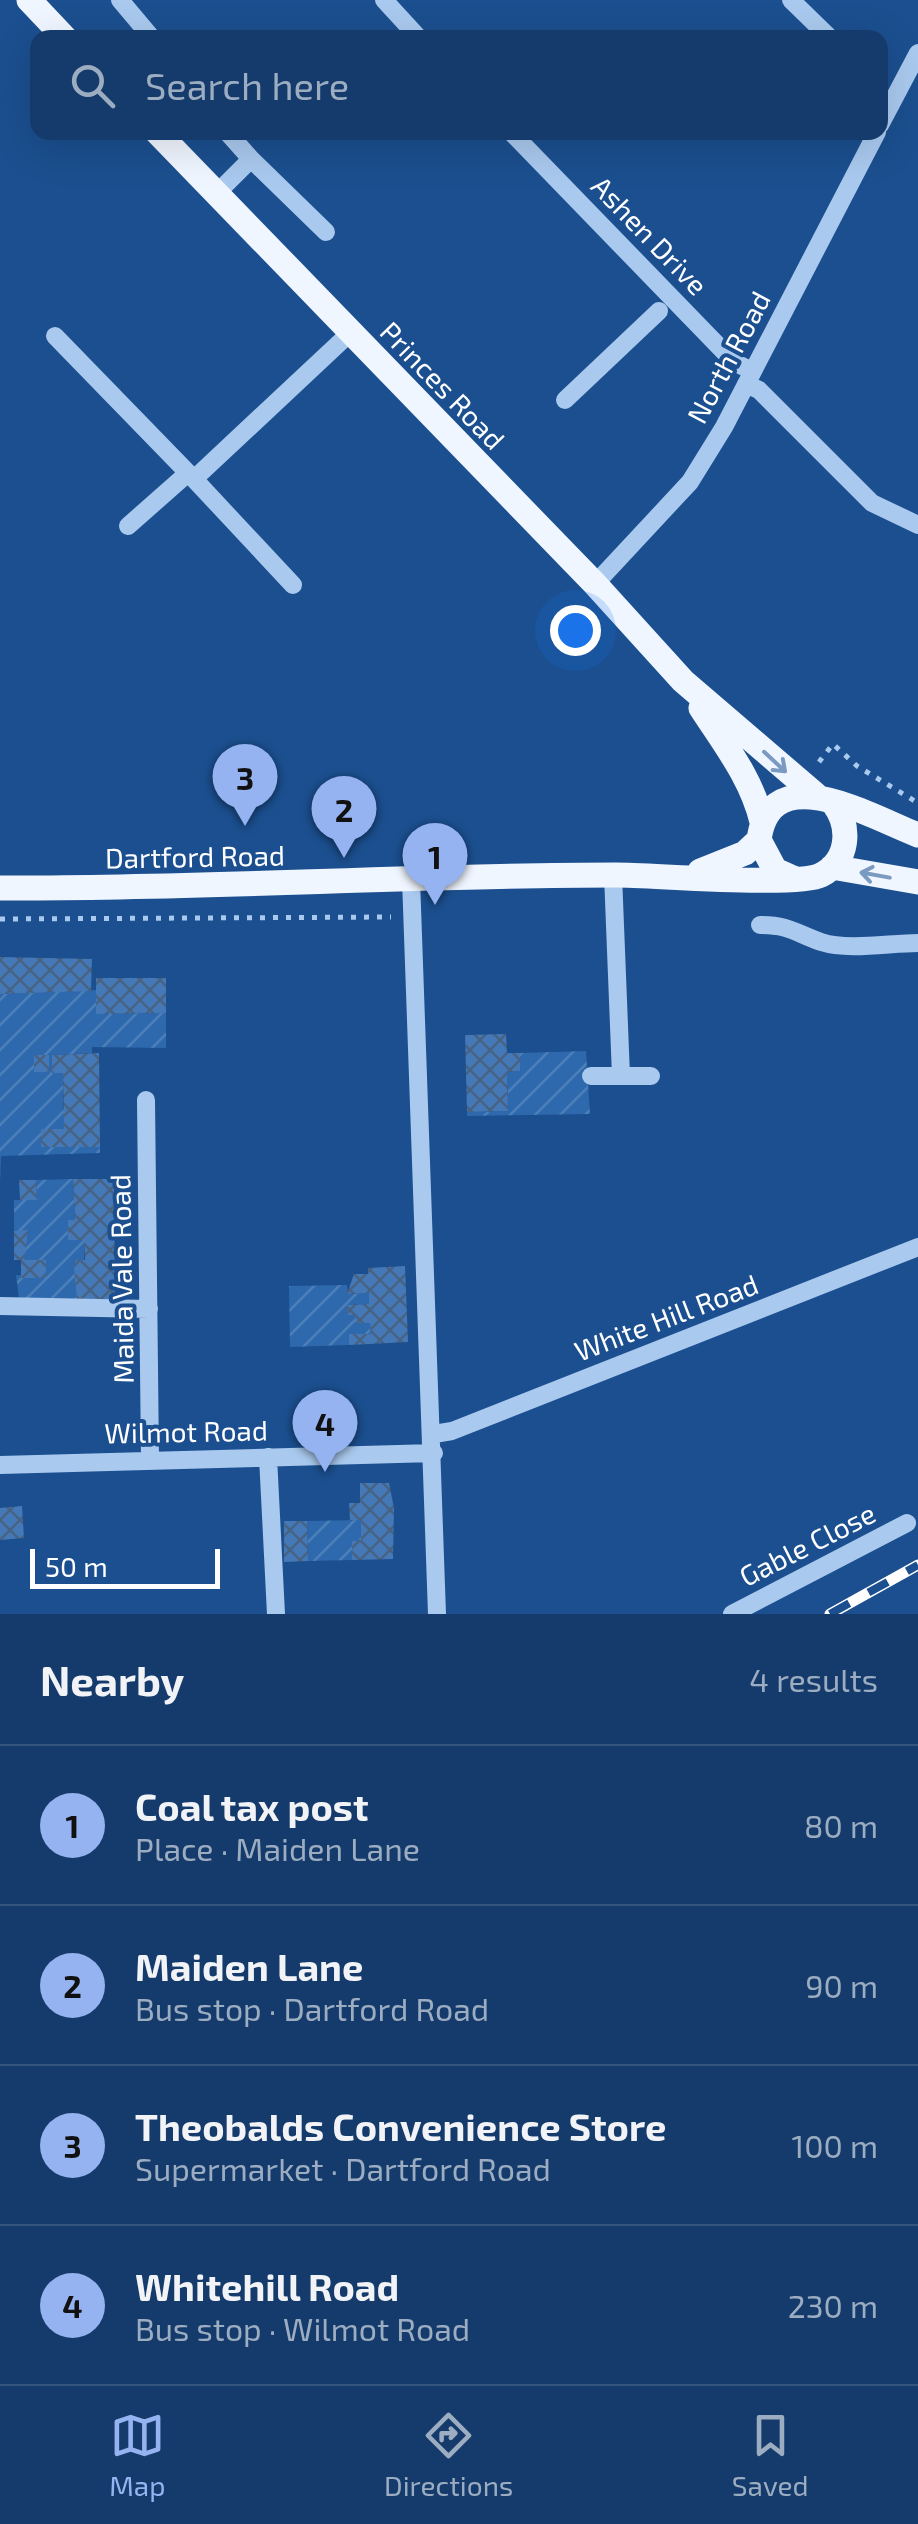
<!DOCTYPE html>
<meta charset="utf-8">
<style>
:root{--surface:#143b6b;--page:#1d4271;--text:#f1f3f6;--muted:#9dadc1;--line:#33557e;--accent:#95b2f1}
body{margin:0;font-family:"Exo 2",sans-serif;background:var(--page);color:var(--text)}
.scale{position:absolute;left:30px;bottom:25px;width:190px;box-sizing:border-box;padding-left:10px;border:5px solid #fff;border-top:0;font-size:28px;line-height:35px;white-space:nowrap;color:#fff;-webkit-text-stroke:8px #1b4f8f;paint-order:stroke}
.you{position:absolute;left:575px;top:630px;width:35px;height:35px;margin:-25px;border:8px solid #fff;border-radius:50%;background:#1a73e8;box-shadow:0 0 0 15px #1a73e833}
.badge{display:grid;place-items:center;width:65px;height:65px;border-radius:50%;background:var(--accent);color:#111;font-size:32px;font-weight:700}
.pin{position:absolute;translate:-50% -82px;filter:drop-shadow(0 2px 5px #0008)}
.pin::after{content:'';position:absolute;top:52px;width:35px;height:30px;background:inherit;clip-path:polygon(0 0,100% 0,50% 100%)}
.list{margin:0;padding:0;list-style:none}
h2{display:flex;justify-content:space-between;align-items:center;height:130px;margin:0;padding:0 40px;font-size:42px}
h2 small{font-size:32px;font-weight:400;color:var(--muted)}
.list li{display:grid;grid-template-columns:65px 1fr auto;gap:30px;align-items:center;box-sizing:border-box;height:160px;padding:0 40px;border-top:2px solid var(--line)}
.list b{display:block;font-size:38px;white-space:nowrap}
.list p{margin:0;font-size:32px;white-space:nowrap;color:var(--muted)}
.list em{font-size:32px;font-style:normal;color:var(--muted)}
.icon{flex:none;width:55px;height:55px;fill:none;stroke:currentColor;stroke-width:2;stroke-linecap:round;stroke-linejoin:round}
.map{position:relative;flex:none;width:918px;height:1614px;overflow:hidden}
.search{position:absolute;background:var(--surface);box-shadow:0 10px 40px #0002;left:30px;right:30px;top:30px;height:110px;display:flex;align-items:center;gap:25px;box-sizing:border-box;padding:0 35px;border-radius:20px;color:var(--muted);font-size:38px}
.sheet{height:770px;background:var(--surface)}
nav{display:flex;justify-content:space-around;align-items:center;box-sizing:border-box;height:140px;border-top:2px solid var(--line);background:var(--surface);font-size:28px;color:var(--muted)}
nav a{display:grid;justify-items:center;gap:5px}
nav .on{color:var(--accent)}
.map>svg:first-child{display:block}
.garden{fill:url(#garden-furrows)}
.building{fill:url(#building-cross-hatch)}
.lines{fill:none;stroke-linecap:round;stroke-linejoin:round}
.path{stroke:#a9c9ee;stroke-width:5;stroke-dasharray:5 8;stroke-linecap:butt}
.minor{stroke:#a9c9ee;stroke-width:18}
.major{stroke:#f0f6ff;stroke-width:25}
.rail-casing{stroke:#fff;stroke-width:11}
.rail{stroke:#1b4f8f;stroke-width:8;stroke-dasharray:22;stroke-linecap:butt}
.oneway{stroke:#7b9ac1}
.labels{text-anchor:middle;dominant-baseline:central;stroke-width:8;stroke-linejoin:round;paint-order:stroke}
.street-label{font-size:28px;fill:#fff;stroke:#1b4f8f}
</style>
<div class="map">
<svg width="918" height="1614" viewBox="0 0 918 1614">
<defs>
<pattern id="garden-furrows" width="10" height="10" patternUnits="userSpaceOnUse" patternTransform="scale(2.5)"><rect width="10" height="10" fill="#2e69ad"/><path d="M-1 1l2-2M0 10L10 0M9 11l2-2" fill="none" stroke="#4d80b9"/></pattern>
<pattern id="building-cross-hatch" width="8" height="8" patternUnits="userSpaceOnUse" patternTransform="scale(2.5)"><rect width="8" height="8" fill="#4478b7"/><path d="M0 0l8 8M0 8l8-8" fill="none" stroke="#486282"/></pattern>
</defs>
<rect width="100%" height="100%" fill="#1b4f8f"/>
<!-- garden -->
<path class="garden" d="M96 990 97 1014 166 1013V1048L92 1047V1053L52 1055V1073H63V1109L100 1147V1153L1 1156 0 1182V994Z
M586 1051 590 1114 467 1116V1112L508 1111 507 1072 520 1071V1053Z
M73 1179 75 1220H68L84 1240V1260H76L77 1301 19 1298 16 1275 46 1278V1261L24 1260 14 1241V1200H37L36 1180Z
M347 1285 348 1294 369 1293V1304L347 1305V1314L355 1315 356 1323H370L371 1334H349V1345L290 1347 289 1286Z
M361 1520V1540L352 1541V1560L308 1561 307 1521Z"/>
<!-- building -->
<path class="building" d="M0 957 92 959 91 991 0 994Z
M96 978H166V1013L96 1014Z
M506 1034 507 1053H520V1071L507 1072 508 1111 467 1112 465 1035Z
M99 1053 100 1147H41V1129H64L63 1073H52V1055Z
M34 1055H49V1072H34Z
M73 1179H114L115 1301 77 1302 74 1267 76 1260H85L84 1240H68V1220H75Z
M19 1180H36L37 1200H20Z
M28 1230 24 1260H14V1231Z
M21 1260H46V1278H21Z
M405 1266 408 1342 349 1345V1334H371L370 1323H355V1315H347V1305L369 1304V1293L347 1294 354 1274H368V1268Z
M360 1483H389L394 1508 393 1559 352 1560V1541L361 1540V1520H350L349 1503H360Z
M22 1506 24 1538 0 1540V1508Z
M284 1521H307L308 1561 284 1562Z"/>
<g class="lines">
<!-- path -->
<path class="path" d="M819 762 833 744 857 766 918 803
M0 919 391 917"/>
<!-- minor -->
<path class="minor" d="M120 0 152 38
M384 0 419 38
M791 0 830 38
M880 125 918 53
M227 132 251 159
M511 132 734 362 752 371
M216 194 251 159 326 232
M55 336 194 479 351 332
M746 384 759 390 872 503 918 525
M565 400 659 311
M194 479 293 585
M128 526 188 473
M595 584 690 482 724 427 877 132
M613 875 621 1076
M411 879 437 1614
M760 925C790 925 795 933 821 942 849 951 889 943 918 943
M591 1076H651
M146 1100 150 1458
M0 1306 149 1309
M434 1434 452 1431 918 1247
M268 1457 276 1614
M0 1465 434 1453
M732 1614 907 1523"/>
<!-- major -->
<path class="major" d="M29 0 65 38
M157 132 595 584 683 681 816 795
M701 708C725 745 752 779 762 822
M832 867 918 882
M700 871 745 853 759 840
M795 879 775 870 759 840C770 756 871 817 918 835
M0 888C206 889 411 875 616 875 654 875 797 887 821 875 849 861 851 827 834 804"/>
<!-- rail casing -->
<g class="rail-casing">
<path id="rail" d="M830 1614 918 1565"/>
</g>
<!-- rail -->
<use href="#rail" class="rail"/>
</g>
<!-- one-way arrows -->
<defs><path id="oneway-shaft" d="M-6 0H5M1.5-3L5.5 0L1.5 3" fill="none" stroke-width="1.6" stroke-linecap="round" stroke-linejoin="round" transform="scale(2.5)"/></defs>
<g class="oneway">
<use href="#oneway-shaft" transform="translate(775 762) rotate(43)"/>
<use href="#oneway-shaft" transform="translate(875 875) rotate(-170)"/>
</g>
<g class="labels">
<!-- street labels -->
<g class="street-label">
<text transform="translate(650 235) rotate(46)">Ashen Drive</text>
<text transform="translate(728 357) rotate(-62)">North Road</text>
<text transform="translate(443 385) rotate(46)">Princes Road</text>
<text transform="translate(195 856) rotate(-1)">Dartford Road</text>
<text transform="translate(121 1279) rotate(-91)">Maida Vale Road</text>
<text transform="translate(666 1317) rotate(-21)">White Hill Road</text>
<text transform="translate(186 1431) rotate(-1)">Wilmot Road</text>
<text transform="translate(807 1544) rotate(-27)">Gable Close</text>
</g>
</g>
</svg>
<div class="scale">50 m</div>
<div class="you"></div>
<div class="pin badge" style="left:435px;top:905px">1</div>
<div class="pin badge" style="left:344px;top:858px">2</div>
<div class="pin badge" style="left:245px;top:826px">3</div>
<div class="pin badge" style="left:325px;top:1472px">4</div>
<div class="search"><svg class="icon" aria-label="search" viewBox="0 0 24 24"><circle cx="10" cy="10" r="6"/><path d="M15 15l6 6"/></svg>Search here</div>
</div>
<section class="sheet">
<h2>Nearby<small>4 results</small></h2>
<ul class="list">
<li><span class="badge">1</span><div><b>Coal tax post</b><p>Place · Maiden Lane</p></div><em>80 m</em></li>
<li><span class="badge">2</span><div><b>Maiden Lane</b><p>Bus stop · Dartford Road</p></div><em>90 m</em></li>
<li><span class="badge">3</span><div><b>Theobalds Convenience Store</b><p>Supermarket · Dartford Road</p></div><em>100 m</em></li>
<li><span class="badge">4</span><div><b>Whitehill Road</b><p>Bus stop · Wilmot Road</p></div><em>230 m</em></li>
</ul>
</section>
<nav>
<a class="on"><svg class="icon" aria-label="map" viewBox="0 0 24 24"><path d="M3 6l6-2 6 2 6-2v14l-6 2-6-2-6 2zM9 4v14M15 6v14"/></svg>Map</a>
<a><svg class="icon" aria-label="directions" viewBox="0 0 24 24"><path d="M12 3l9 9-9 9-9-9zM9 14v-3h6M13 9l2 2-2 2"/></svg>Directions</a>
<a><svg class="icon" aria-label="saved" viewBox="0 0 24 24"><path d="M7 4h10v16l-5-4-5 4z"/></svg>Saved</a>
</nav>
